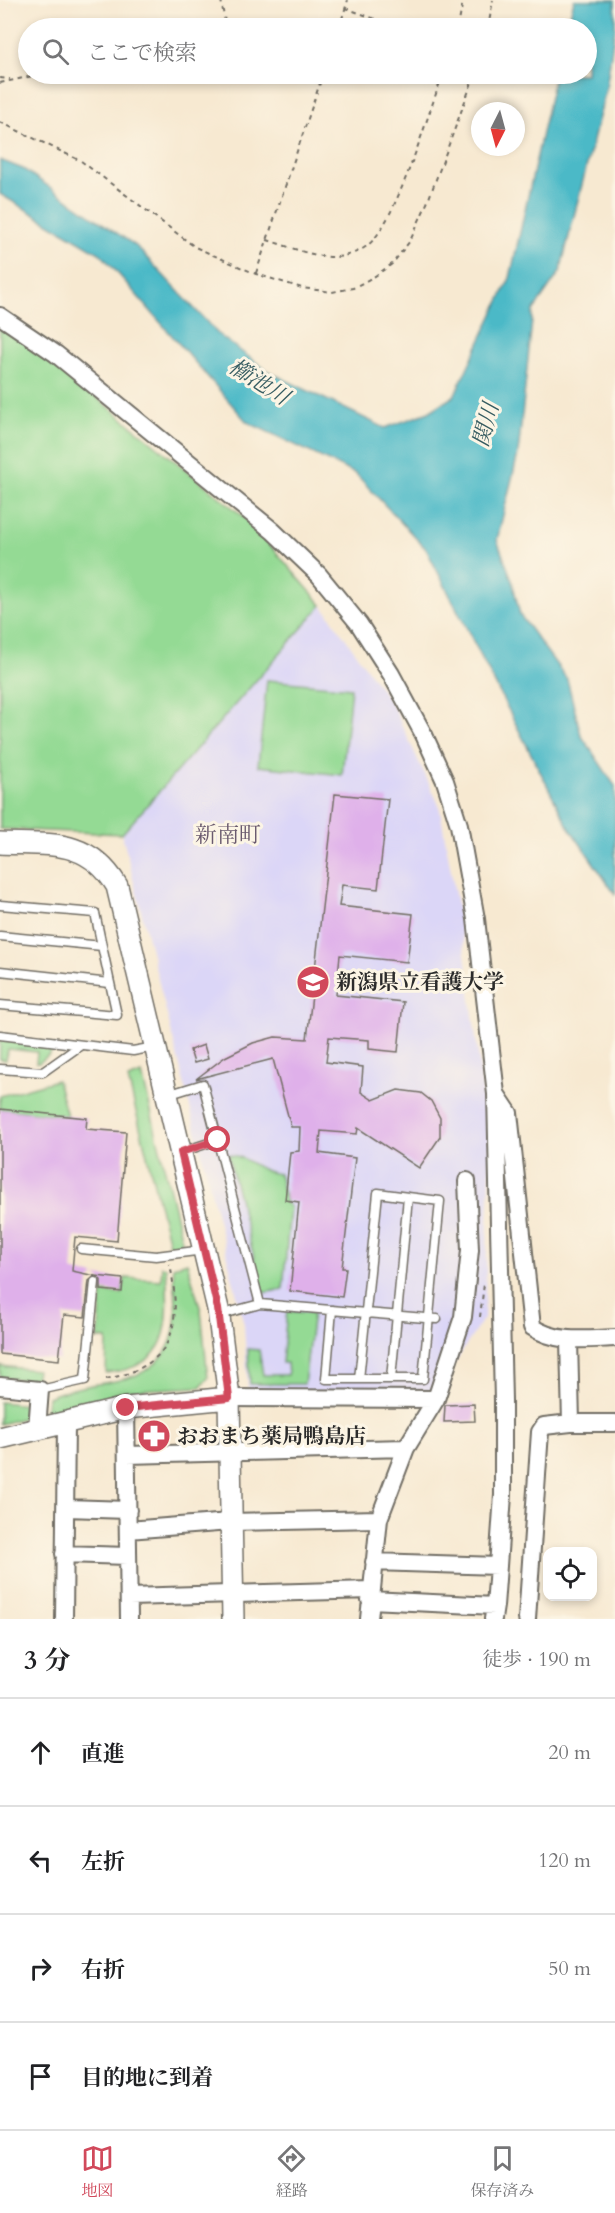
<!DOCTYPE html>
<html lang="ja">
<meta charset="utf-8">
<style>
:root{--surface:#fff;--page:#f6f6f6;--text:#202124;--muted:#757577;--line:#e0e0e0;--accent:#d1495b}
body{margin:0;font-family:Cardo,"Noto Serif JP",serif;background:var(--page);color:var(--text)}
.controls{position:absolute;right:18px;bottom:18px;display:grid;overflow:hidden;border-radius:12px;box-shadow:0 3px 9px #0003}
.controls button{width:54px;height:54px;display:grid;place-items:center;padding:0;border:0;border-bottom:2px solid var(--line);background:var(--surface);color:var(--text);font:30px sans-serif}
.compass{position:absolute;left:471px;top:102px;width:54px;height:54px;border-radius:50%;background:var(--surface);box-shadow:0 3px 9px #0003;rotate:186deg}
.stop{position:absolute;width:18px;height:18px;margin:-14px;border:4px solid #d1495b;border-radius:50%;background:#fff}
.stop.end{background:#d1495b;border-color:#fff;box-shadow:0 2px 6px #0008}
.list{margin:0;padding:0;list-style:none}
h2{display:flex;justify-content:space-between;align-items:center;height:78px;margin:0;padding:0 24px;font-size:26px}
h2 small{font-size:20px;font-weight:400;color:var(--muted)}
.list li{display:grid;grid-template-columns:39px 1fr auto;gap:18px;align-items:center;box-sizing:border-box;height:108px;padding:0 24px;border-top:2px solid var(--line)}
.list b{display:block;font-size:22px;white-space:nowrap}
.list em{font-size:20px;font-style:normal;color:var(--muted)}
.icon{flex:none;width:33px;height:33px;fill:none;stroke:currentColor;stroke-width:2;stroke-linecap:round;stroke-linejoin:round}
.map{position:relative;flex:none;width:615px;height:1619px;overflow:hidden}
.search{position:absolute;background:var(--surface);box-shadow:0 3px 9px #0003;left:18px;right:18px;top:18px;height:66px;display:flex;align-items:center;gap:15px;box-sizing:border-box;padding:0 21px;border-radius:33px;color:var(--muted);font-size:22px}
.sheet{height:510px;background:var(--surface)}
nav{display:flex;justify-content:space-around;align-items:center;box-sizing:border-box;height:84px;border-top:2px solid var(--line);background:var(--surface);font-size:16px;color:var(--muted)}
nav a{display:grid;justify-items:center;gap:3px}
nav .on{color:var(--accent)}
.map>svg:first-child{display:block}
.built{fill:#dbd6f7}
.green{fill:#94da94;stroke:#608260;stroke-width:1.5}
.water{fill:#4cb9c7;stroke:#3c7279;stroke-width:1.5}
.building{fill:#dfb0ea}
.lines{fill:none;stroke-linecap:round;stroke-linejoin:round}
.service-casing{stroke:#726e65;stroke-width:11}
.minor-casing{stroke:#726e65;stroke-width:20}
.tertiary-casing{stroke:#726e65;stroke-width:24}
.path{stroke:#726e65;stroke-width:2;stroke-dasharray:4.5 4.5;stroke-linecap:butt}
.service{stroke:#fff;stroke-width:8}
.minor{stroke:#fff;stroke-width:16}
.tertiary{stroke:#fff;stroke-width:21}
.route{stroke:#d1495b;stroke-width:8}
.labels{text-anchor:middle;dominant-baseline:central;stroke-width:6;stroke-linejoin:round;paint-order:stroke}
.poi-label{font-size:21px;font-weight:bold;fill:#2b2b2b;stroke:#fcf5e5;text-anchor:start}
.water-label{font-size:22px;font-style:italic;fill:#375d62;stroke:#fcf5e5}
.neighbourhood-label{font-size:22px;fill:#6a5a6e;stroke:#fcf5e5}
</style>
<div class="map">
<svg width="615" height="1619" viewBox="0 0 615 1619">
<rect width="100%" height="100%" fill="#fcf5e5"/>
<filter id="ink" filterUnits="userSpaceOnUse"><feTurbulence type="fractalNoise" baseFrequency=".0167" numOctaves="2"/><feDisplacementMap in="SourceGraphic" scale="12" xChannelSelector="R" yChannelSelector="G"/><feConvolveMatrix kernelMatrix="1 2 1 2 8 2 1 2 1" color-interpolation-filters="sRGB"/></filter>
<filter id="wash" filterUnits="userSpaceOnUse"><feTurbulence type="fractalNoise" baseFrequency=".008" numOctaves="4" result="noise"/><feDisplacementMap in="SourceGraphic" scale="24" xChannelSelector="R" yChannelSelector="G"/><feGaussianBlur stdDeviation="1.35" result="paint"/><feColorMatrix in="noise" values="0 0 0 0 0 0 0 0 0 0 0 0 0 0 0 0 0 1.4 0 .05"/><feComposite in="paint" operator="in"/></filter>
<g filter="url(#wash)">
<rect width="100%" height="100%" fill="#f7e9d1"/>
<!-- built -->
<path class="built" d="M322 605 393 706 439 805 462 932 491 1152 484 1318 434 1394 248 1390 244 1324 122 834Z"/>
<!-- green -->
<path class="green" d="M0 326 36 348 249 521 322 605 122 834 0 829Z
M267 680 351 688 342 775 258 766Z
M0 1040 58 1047 39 1063H36L37 1052 8 1049 6 1060 0 1059Z
M142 1074 183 1245 170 1248 128 1079Z
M57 1080 67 1116 0 1109V1096Z
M228 1155C247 1155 255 1171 279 1174L286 1203 290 1207 283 1289 263 1293Z
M187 1262 201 1311 208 1378 200 1387 136 1390 45 1413 48 1397C69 1388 93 1385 115 1381 182 1369 179 1321 173 1267Z
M162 1266 166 1267C169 1322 174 1367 106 1373L107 1339 98 1338 102 1292 122 1294 125 1278 161 1280Z
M287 1311 313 1313 304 1384H250L248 1349 259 1350 263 1375H288L287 1363H282Z
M0 1366 37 1370 35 1381 0 1377Z
M28 1395 32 1397V1416L0 1424V1402L27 1405Z"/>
<!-- water -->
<path class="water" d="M574 0H615V27L606 89 560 272 533 311 518 454 497 540 512 580 520 615 567 679 581 735 615 786V894L568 826 426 549 356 474 247 422 101 254 0 194V160L23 169 136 246 219 335 269 372 385 428 429 412 454 396 510 278 555 74H586V28H567Z"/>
<g id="blocks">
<!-- building -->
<path class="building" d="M335 794 388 799 378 889 342 885 339 906 413 914 407 962 340 955 336 995 403 1002 398 1052 369 1049V1040L329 1037 326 1062 363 1067 361 1092 373 1100 398 1090 421 1093 431 1101 440 1118V1137L419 1168 358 1128 357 1134 321 1131 319 1153 355 1158 342 1268H346L342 1297 290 1291 299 1202 285 1200 290 1152 299 1151 300 1127H291L273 1059 196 1079 225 1057 253 1043 275 1037 307 1039Z
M204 1045 208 1059 194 1063 190 1050Z
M0 1109 87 1118 86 1129 126 1132 117 1241 75 1237 72 1271 95 1276 89 1281 85 1317 64 1315 59 1360 0 1354Z
M96 1276 123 1279 122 1292 101 1290V1280Z
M474 1404 475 1421 444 1422 445 1405Z"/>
</g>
</g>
<g filter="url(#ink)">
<use href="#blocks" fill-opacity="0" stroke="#726e65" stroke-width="1.5"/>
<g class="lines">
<!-- service casing -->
<g class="service-casing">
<path id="service" d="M0 905 95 913 102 946 0 936
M0 971 110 983 102 946
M0 1005 117 1015 110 983
M0 1035 133 1051 155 1047
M0 1069 43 1072 81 1045
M167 1095 203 1084 260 1304 219 1315
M181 1152 218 1140
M81 1249 156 1256 204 1250
M260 1304 437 1319
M332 1310 326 1379H423L440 1201 408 1197
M359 1379 378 1193 408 1197 391 1379
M40 1390 85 1380 95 1282"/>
</g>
<!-- minor casing -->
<g class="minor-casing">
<path id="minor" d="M0 316 56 354 273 531 319 575 359 624 391 674 424 735 445 781 459 825 476 919 496 1094 503 1401V1495L498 1566
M497 1095 509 1113 532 1327C557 1344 587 1339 615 1338
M569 1340 571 1423H615
M0 1386 40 1390 37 1429
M229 1398 436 1399
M126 1408 129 1619
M127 1455 406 1448
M66 1508 128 1510
M128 1530 230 1522 379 1519
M64 1554 128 1556
M374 1562 498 1566 495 1606
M129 1597 371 1590
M370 1600 495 1606 493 1619
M64 1619 66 1423
M369 1619 379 1519 406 1448 436 1399 463 1317 470 1250 467 1181
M527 1619 540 1432 544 1426 571 1423"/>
</g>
<!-- tertiary casing -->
<g class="tertiary-casing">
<path id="tertiary" d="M0 843C50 845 88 838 117 886L218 1309 229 1398 233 1619
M0 1438 126 1408 229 1398"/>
</g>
<!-- path -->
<path class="path" d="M221 0 226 28
M345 8 401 28
M286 28 342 20
M339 28 348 0
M458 28 463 0
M488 28 493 0
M0 78 10 79
M0 83 42 74
M0 122 81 161 195 247 256 274 302 288 332 292 353 288 375 276 392 264 410 241 428 201 475 74
M267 240C288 246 312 257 334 257 345 257 360 252 368 245 396 223 429 111 443 74
M256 273 323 74
M480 1317 484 1284
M106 1379C175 1366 182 1327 170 1264"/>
<!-- service -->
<use href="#service" class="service"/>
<!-- minor -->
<use href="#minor" class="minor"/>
<!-- tertiary -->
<use href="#tertiary" class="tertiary"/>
</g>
</g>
<g class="lines" filter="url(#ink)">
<!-- route -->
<path class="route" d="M126 1408 229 1398 218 1309 181 1152 218 1140"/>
</g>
<!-- icons -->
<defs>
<g id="school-disc" transform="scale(1.725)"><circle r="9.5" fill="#d1495b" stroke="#fcf5e5"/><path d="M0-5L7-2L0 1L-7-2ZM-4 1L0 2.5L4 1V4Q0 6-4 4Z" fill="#fff"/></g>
<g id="pharmacy-disc" transform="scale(1.725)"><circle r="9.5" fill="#d1495b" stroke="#fcf5e5"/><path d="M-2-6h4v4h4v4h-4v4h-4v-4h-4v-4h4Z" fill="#fff"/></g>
</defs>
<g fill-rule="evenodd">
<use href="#school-disc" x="313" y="982"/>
<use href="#pharmacy-disc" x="154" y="1436"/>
</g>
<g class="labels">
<!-- poi labels -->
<g class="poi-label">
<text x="336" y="982">新潟県立看護大学</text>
<text x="177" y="1436">おおまち薬局鴨島店</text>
</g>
<!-- water labels -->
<g class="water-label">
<text transform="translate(259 382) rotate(32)">櫛池川</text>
<text transform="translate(486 425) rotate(-75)">関川</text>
</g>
<!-- neighbourhood labels -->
<g class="neighbourhood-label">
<text x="228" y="835">新南町</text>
</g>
</g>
</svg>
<div class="controls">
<button><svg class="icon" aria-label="locate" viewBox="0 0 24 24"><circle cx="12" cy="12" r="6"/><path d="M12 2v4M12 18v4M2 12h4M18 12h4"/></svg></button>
</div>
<svg class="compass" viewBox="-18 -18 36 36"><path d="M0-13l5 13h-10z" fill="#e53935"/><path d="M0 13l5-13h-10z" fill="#757577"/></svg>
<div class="stop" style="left:218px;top:1140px"></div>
<div class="stop end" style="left:126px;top:1408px"></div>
<div class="search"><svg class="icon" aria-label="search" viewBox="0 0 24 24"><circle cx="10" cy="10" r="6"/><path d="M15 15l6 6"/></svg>ここで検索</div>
</div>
<section class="sheet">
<h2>3 分<small>徒歩 · 190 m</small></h2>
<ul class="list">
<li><svg class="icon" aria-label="ahead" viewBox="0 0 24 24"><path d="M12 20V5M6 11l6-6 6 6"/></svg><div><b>直進</b></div><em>20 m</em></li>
<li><svg class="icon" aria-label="left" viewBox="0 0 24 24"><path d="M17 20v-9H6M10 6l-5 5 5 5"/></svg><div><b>左折</b></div><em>120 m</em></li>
<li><svg class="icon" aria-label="right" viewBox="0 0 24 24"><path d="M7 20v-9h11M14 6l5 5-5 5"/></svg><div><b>右折</b></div><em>50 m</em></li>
<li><svg class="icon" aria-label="arrive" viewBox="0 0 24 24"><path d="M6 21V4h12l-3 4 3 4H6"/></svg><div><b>目的地に到着</b></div></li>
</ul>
</section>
<nav>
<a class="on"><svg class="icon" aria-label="map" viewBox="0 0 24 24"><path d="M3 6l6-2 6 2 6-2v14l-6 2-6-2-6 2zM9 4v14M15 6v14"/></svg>地図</a>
<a><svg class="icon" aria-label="directions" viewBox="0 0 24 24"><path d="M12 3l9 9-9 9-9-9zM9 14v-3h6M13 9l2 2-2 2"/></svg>経路</a>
<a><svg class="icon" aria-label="saved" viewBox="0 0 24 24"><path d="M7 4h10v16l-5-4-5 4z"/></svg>保存済み</a>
</nav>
